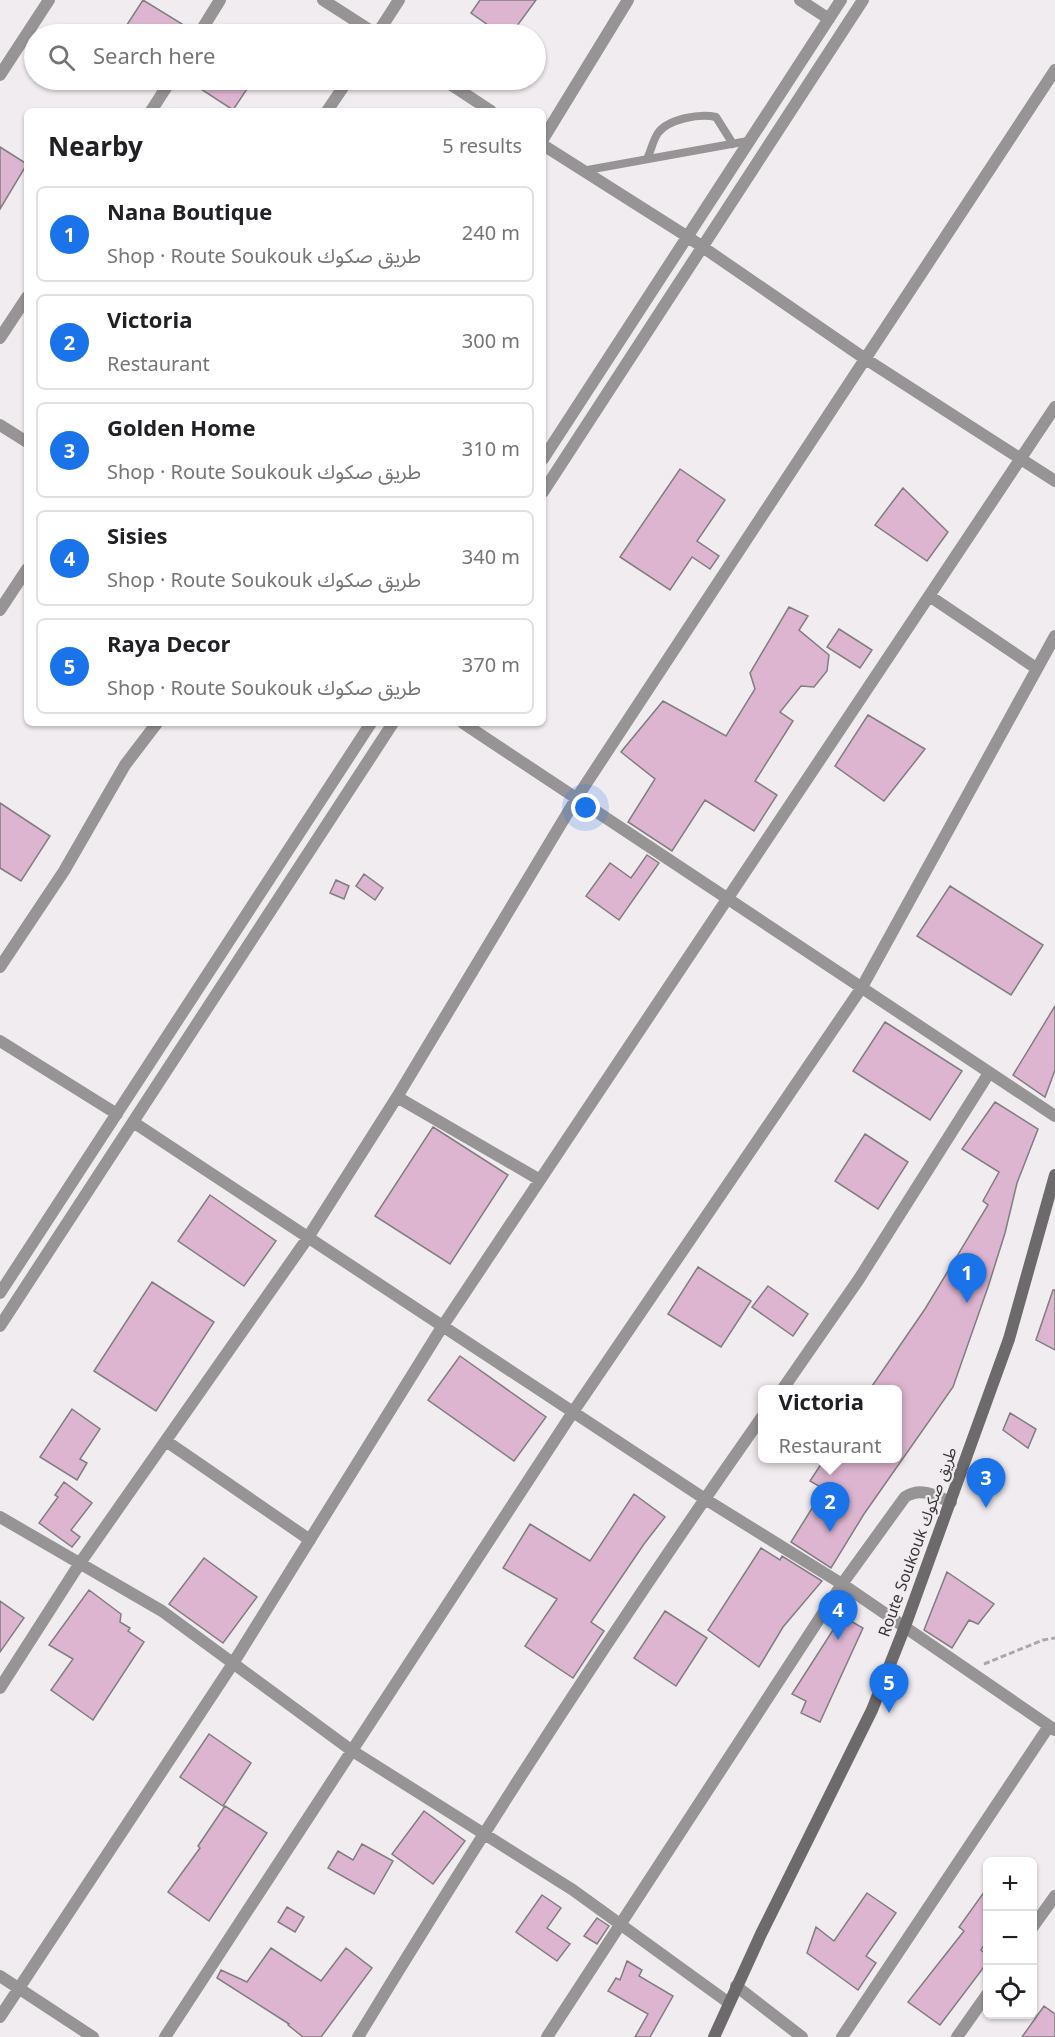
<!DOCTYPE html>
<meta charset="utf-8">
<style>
:root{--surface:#fff;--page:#f6f6f6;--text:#202124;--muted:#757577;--line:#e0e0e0;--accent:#1a73e8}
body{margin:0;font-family:Georgia,"Noto Sans Arabic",serif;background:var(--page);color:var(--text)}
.controls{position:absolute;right:18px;bottom:18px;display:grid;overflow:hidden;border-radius:9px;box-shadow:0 2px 4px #0004}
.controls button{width:54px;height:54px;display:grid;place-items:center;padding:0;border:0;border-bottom:2px solid var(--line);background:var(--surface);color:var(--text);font:30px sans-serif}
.you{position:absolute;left:586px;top:808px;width:21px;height:21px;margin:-15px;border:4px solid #fff;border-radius:50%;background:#1a73e8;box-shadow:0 0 0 9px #1a73e833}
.badge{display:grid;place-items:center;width:39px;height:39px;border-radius:50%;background:var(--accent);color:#fff;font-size:20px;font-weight:700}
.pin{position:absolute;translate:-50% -50px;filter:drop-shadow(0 2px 3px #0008)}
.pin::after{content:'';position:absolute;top:32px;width:21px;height:18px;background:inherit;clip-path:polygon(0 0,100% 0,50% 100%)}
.popup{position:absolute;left:758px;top:1385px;width:144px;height:78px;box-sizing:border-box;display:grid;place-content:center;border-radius:9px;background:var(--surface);filter:drop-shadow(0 2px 4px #0005);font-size:20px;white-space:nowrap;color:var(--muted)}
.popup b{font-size:22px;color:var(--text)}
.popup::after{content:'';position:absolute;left:50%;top:100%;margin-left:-12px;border:12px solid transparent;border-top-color:var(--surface)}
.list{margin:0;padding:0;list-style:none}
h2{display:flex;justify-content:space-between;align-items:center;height:78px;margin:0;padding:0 24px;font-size:26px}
h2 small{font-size:20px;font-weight:400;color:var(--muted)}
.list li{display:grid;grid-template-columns:39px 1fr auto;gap:18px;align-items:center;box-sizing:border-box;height:96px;margin:0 12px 12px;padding:0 12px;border:2px solid var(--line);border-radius:9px}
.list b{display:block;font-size:22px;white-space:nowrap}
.list p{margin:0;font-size:20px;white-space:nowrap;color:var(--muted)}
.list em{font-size:20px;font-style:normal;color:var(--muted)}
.icon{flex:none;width:33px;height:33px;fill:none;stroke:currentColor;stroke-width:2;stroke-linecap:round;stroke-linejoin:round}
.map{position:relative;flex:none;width:1055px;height:2037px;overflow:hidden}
.search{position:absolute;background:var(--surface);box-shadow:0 2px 4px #0004;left:24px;top:24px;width:522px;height:66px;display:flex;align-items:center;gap:15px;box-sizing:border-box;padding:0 21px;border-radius:33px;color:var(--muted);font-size:22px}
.panel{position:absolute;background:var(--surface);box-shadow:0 2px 4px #0004;left:24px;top:108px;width:522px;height:618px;border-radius:9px}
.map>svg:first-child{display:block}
.building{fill:#ddb5d0;stroke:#817d80;stroke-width:1.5}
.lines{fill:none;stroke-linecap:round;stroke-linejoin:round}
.path{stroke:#aca8aa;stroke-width:3;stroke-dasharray:6 3;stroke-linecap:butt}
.lane{stroke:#979496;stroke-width:8}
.street{stroke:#979496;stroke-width:12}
.secondary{stroke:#6d6a6c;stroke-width:12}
.labels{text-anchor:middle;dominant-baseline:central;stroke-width:4.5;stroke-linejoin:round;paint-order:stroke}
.street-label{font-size:16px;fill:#383637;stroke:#f1ecef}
</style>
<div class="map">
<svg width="1055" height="2037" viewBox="0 0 1055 2037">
<rect width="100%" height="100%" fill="#f1ecef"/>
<!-- building -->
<path class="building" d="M143 0 192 30 191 34H176L165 29 161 34H121Z
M480 0H536L511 34H501L471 13Z
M187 80H253L233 110Z
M0 147 27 164 0 209Z
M680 469 725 500 697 541 719 556 710 569 692 557 670 590 620 557Z
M903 488 948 532 927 561 875 525Z
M789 607 808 616 799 630 829 655 827 671 814 687 801 686 780 712 793 721 755 781 777 795 754 831 705 800 672 851 628 822 655 779 621 752 663 701 726 736 755 689 750 673Z
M839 629 872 650 860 668 827 647Z
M868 715 925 749 884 801 835 766Z
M0 803 50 836 21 881 0 868Z
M647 855 659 863 619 920 586 896 610 863 631 878Z
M364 874 383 888 375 900 356 886Z
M336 880 349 886 344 899 330 893Z
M950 886 1043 945 1011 995 917 936Z
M1055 1006V1070L1045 1097 1013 1075Z
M885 1022 962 1071 930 1120 853 1071Z
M995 1102 1038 1129 1017 1183 1005 1233 988 1287 953 1387 864 1514 831 1568 791 1542 824 1489 810 1481 825 1458H897V1389H870L925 1309 988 1205 983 1201 999 1172 962 1149Z
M433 1127 508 1175 450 1264 375 1216Z
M865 1134 908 1162 878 1209 835 1181Z
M210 1195 276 1241 244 1286 178 1241Z
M698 1267 751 1301 721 1347 668 1314Z
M152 1282 214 1322 156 1411 94 1371Z
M768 1286 808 1314 793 1336 752 1307Z
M1053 1290H1055V1350L1036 1340Z
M460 1356 546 1417 514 1461 428 1400Z
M72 1409 100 1429 80 1459 87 1463 77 1480 40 1457Z
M1010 1413 1036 1429 1028 1448 1003 1430Z
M64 1482 92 1503 71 1530 80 1537 72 1547 39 1523 58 1497 55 1495Z
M634 1494 665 1517 644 1544 591 1622 604 1631 573 1678 525 1646 557 1599 503 1568 530 1524 590 1561Z
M761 1548 780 1560 782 1556 822 1581 783 1627 759 1667 708 1630Z
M204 1558 257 1597 223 1643 169 1604Z
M947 1572 994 1604 978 1624 969 1620 952 1648 924 1630Z
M89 1590 121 1614 120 1622 130 1628 128 1631 144 1642 93 1720 51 1690 73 1659 49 1645Z
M0 1601 24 1618 0 1652Z
M665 1611 707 1638 676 1686 634 1658Z
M842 1616 863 1628 820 1722 801 1713 806 1701 792 1694Z
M209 1734 251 1763 223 1806 180 1777Z
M225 1806 267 1833 209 1921 168 1892 200 1848 198 1846Z
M424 1811 465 1841 433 1884 392 1854Z
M362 1844 393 1861 374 1894 328 1868 338 1851 353 1860Z
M987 1888V1940L981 1950 987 1955V1963L940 2025 908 2002 964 1931 959 1927Z
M867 1893 896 1913 866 1956 876 1963 858 1990 807 1953 816 1927 834 1941Z
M542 1895 561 1908 547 1928 570 1944 557 1961 516 1932Z
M287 1907 304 1917 295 1932 278 1922Z
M597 1918 609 1926 597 1944 584 1936Z
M271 1948 321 1981 346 1948 372 1968 321 2037H303L288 2025 289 2024 217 1978 221 1970 247 1982Z
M627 1961 642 1970 639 1976 673 1996 650 2037H635L648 2014 608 1991 616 1978 620 1980Z
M1044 2006 1055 2014V2037H1022Z"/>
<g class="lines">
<!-- path -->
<path class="path" d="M984 1664 1043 1640 1055 1638"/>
<!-- lane -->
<path class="lane" d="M647 159C651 151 653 140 658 133 668 119 700 113 716 117L733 144
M582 171 748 141"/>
<!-- street -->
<path class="street" d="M323 0 376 34
M800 0 829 19
M199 34 220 0
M377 34 399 0
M0 75 49 0
M444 80 491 111
M151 111 171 80
M327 111 348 80
M543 139 628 0
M543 145 688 237 864 358 1055 481
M0 338 27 297
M0 425 27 442
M543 459 841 0
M543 492 863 0
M931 597 1036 668
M0 610 27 569
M463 723 1055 1116
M0 967 64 871 125 765 157 723
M0 1041 117 1114
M397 1097 540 1180
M133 1122 705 1499 842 1584 1055 1730
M0 1293 371 723
M0 1326 393 723
M782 1390 859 1279 989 1073
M166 1441 310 1540
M0 1517 162 1611 351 1750 573 1890 729 2003
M0 1688 80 1563 307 1239 397 1097 576 799 1055 70
M1032 1928 1055 1896
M0 1976 93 2037
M736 1986 802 2037
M0 2017 232 1665 442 1327 1055 407
M165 2037 573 1412 862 987 1055 636
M358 2037C486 1826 620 1619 762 1417
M547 2037 842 1584 905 1497C921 1487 934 1495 951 1502
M842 2037 1049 1726
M957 2037 988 1993"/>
<!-- secondary -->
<path class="secondary" d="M714 2037 761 1934 872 1710 904 1629 1009 1339 1055 1175"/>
</g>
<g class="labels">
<!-- street labels -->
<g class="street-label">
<text transform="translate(918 1542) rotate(-70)">Route Soukouk طريق صكوك</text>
</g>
</g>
</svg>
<div class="controls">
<button>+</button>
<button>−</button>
<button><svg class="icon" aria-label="locate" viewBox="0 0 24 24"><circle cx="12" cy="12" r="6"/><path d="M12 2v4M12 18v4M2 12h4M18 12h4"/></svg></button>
</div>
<div class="you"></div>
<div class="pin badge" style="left:967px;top:1303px">1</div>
<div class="pin badge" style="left:830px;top:1532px">2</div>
<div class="popup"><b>Victoria</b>Restaurant</div>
<div class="pin badge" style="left:986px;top:1508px">3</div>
<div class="pin badge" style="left:838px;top:1640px">4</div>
<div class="pin badge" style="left:889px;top:1713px">5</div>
<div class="search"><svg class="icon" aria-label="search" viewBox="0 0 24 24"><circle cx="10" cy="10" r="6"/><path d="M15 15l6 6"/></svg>Search here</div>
<section class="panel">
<h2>Nearby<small>5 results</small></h2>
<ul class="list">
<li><span class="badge">1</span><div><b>Nana Boutique</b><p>Shop · Route Soukouk طريق صكوك</p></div><em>240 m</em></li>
<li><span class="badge">2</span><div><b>Victoria</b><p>Restaurant</p></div><em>300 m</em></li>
<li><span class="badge">3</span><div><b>Golden Home</b><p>Shop · Route Soukouk طريق صكوك</p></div><em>310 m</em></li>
<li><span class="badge">4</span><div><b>Sisies</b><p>Shop · Route Soukouk طريق صكوك</p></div><em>340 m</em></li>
<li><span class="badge">5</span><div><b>Raya Decor</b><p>Shop · Route Soukouk طريق صكوك</p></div><em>370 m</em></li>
</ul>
</section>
</div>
